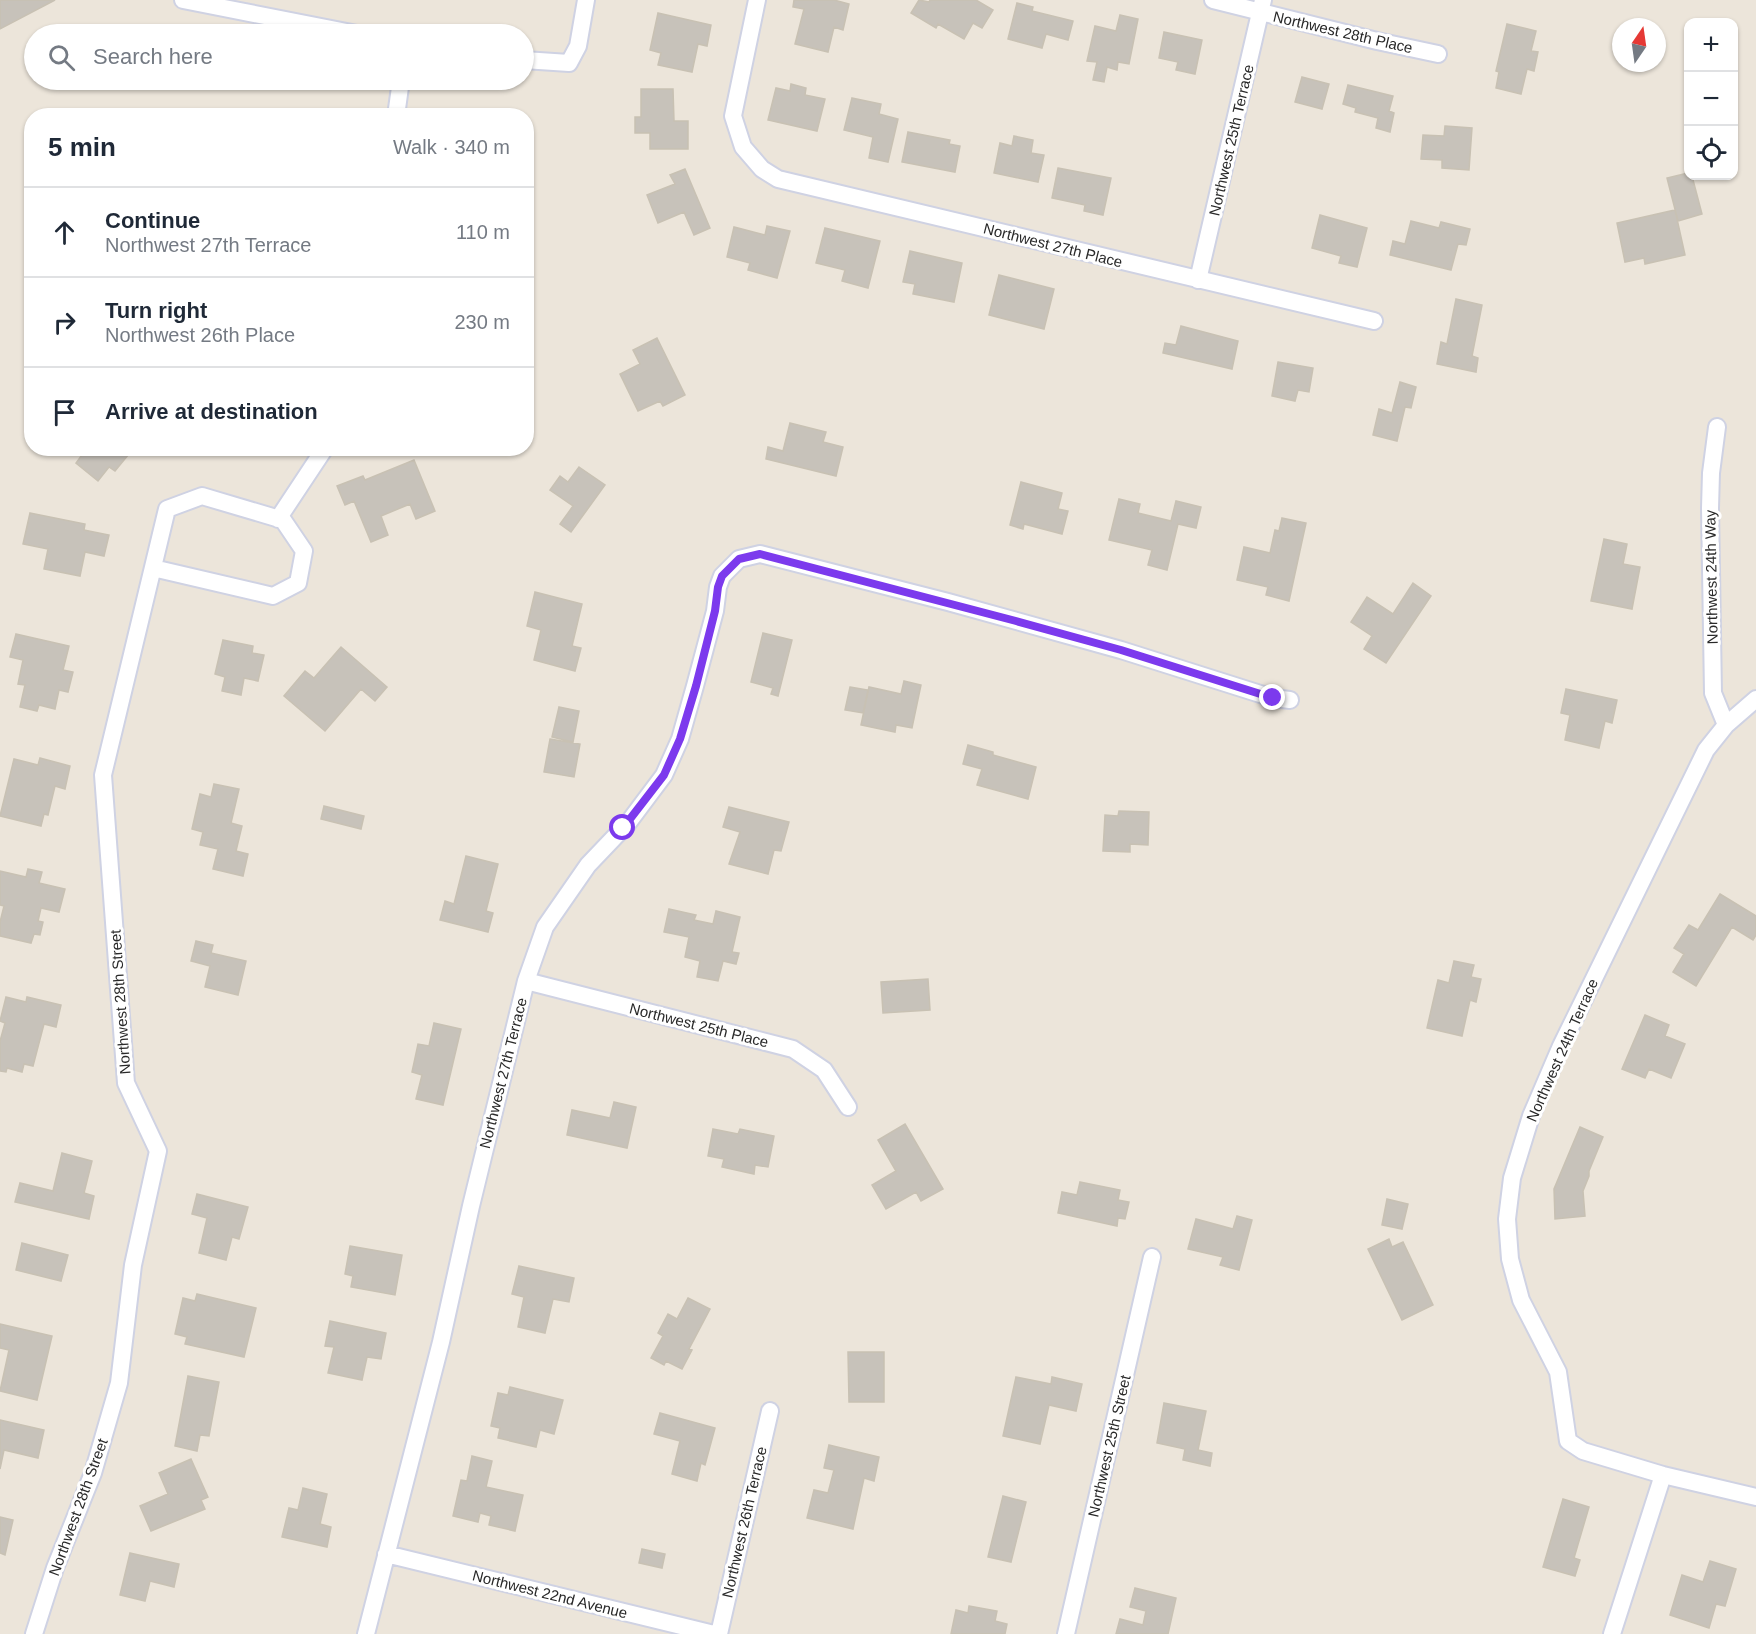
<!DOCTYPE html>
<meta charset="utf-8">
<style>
:root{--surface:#fff;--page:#f6f6f7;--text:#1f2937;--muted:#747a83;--line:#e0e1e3}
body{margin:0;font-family:Helvetica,sans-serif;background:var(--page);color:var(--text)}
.controls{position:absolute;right:18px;top:18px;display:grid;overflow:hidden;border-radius:12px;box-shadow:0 2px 4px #0004}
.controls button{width:54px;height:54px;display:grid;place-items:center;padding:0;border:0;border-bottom:2px solid var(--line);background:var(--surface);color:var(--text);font:30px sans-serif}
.compass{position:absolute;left:1612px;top:18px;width:54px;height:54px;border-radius:50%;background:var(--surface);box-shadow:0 2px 4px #0004;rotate:13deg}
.stop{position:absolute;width:18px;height:18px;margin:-14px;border:4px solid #7c3aed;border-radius:50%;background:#fff}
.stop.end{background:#7c3aed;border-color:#fff;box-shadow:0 2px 6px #0008}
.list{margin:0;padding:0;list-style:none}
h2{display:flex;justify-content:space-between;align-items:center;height:78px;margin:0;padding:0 24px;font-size:26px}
h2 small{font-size:20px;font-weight:400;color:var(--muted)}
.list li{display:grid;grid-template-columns:39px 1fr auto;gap:18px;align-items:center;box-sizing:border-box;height:90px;padding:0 24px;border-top:2px solid var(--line)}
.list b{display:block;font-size:22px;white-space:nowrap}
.list p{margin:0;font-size:20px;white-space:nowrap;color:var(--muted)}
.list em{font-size:20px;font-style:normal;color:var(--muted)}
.icon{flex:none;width:33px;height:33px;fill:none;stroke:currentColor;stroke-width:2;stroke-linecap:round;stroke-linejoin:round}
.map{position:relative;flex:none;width:1756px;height:1634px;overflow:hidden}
.search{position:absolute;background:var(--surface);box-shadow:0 2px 4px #0004;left:24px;top:24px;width:510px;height:66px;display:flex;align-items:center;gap:15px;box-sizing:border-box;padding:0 21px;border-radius:33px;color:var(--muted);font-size:22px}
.panel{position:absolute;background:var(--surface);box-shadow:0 2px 4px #0004;left:24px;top:108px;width:510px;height:348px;border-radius:24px}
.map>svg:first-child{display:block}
.building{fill:#c7c2ba;stroke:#c8c1b3;stroke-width:1.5}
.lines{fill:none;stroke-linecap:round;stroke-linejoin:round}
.minor-casing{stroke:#cfd2e3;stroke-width:20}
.minor{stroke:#fff;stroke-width:16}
.route{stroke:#7c3aed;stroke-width:8}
.labels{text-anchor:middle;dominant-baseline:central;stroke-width:6;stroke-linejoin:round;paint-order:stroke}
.street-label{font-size:15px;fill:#292929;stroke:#fff}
</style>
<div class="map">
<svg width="1756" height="1634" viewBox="0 0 1756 1634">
<rect width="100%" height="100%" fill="#ece5da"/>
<!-- building -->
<path class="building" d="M0 0H55L0 29Z
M794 0H834L849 4 843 30 834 27 828 52 795 44 804 9 793 7Z
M919 0 929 2 930 0H976L993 10 982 28 973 23 964 39 938 24 936 28 911 13Z
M1017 3 1033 7 1032 11 1073 21 1068 40 1046 34 1042 48 1008 39Z
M658 13 711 25 707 46 698 44 692 72 658 65 661 53 650 50Z
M1120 15 1138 19 1129 64 1118 62 1117 70 1107 67 1104 82 1093 80 1097 62 1087 61 1095 26 1116 31Z
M1507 24 1536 31 1531 51 1538 52 1534 71 1527 69 1521 94 1496 88 1499 72 1496 71Z
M1164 32 1202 40 1195 74 1176 70 1178 62 1159 58Z
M1302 77 1329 84 1322 109 1295 102Z
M791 84 806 88 805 95 825 99 817 131 768 120 776 88 790 91Z
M1348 85 1393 96 1389 111 1394 113 1390 132 1376 128 1378 118 1355 112 1356 108 1343 104Z
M641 89H673L674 121H688V149H650V133H635V117H641Z
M852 98 881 104 879 114 898 119 888 162 869 158 873 137 844 130Z
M1445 126 1472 128 1469 170 1442 168V160L1421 159 1423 135 1444 136Z
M908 132 950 140 949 144 960 146 955 172 902 162Z
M1014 136 1033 140 1031 153 1044 155 1038 182 994 173 1000 143 1012 146Z
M1058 168 1111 178 1103 215 1084 211 1085 205 1052 198Z
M685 169 710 228 694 235 684 212 658 223 647 195 675 184 670 175Z
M1688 173V176H1692L1702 214 1678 221 1667 178Z
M1675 210 1685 255 1645 264 1644 258 1625 262 1617 223Z
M1320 215 1367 228 1357 267 1339 263 1341 256 1312 248Z
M1411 221 1439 228 1441 222 1470 229 1466 245 1458 244 1451 270 1390 255 1393 241 1405 244Z
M767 226 790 231 777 278 748 270 750 263 727 257 734 227 765 235Z
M825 228 880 241 868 288 842 281 845 270 816 263Z
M910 251 962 263 954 302 913 294 915 284 903 282Z
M999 275 1054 289 1044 329 989 315Z
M1456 299 1482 305 1472 356 1478 358 1476 372 1437 364 1441 342 1447 344Z
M1181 326 1238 341 1232 369 1163 353 1165 343 1176 345Z
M657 338 685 395 663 406 660 401 638 411 620 374 640 364 633 350Z
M1278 362 1313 368 1309 392 1298 390 1295 401 1272 396Z
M1400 382 1416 387 1411 408 1405 407 1397 441 1373 435 1379 409 1392 413Z
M790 423 826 432 823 442 843 447 836 476 766 459 768 447 783 451Z
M87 448H132L133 449 115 471 109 467 98 481 76 463Z
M414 460 435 511 416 519 410 504 381 516 388 535 371 542 354 501 345 505 337 486 363 476 365 480Z
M579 467 605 485 571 532 560 524 573 506 550 490 560 476 568 482Z
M1021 482 1062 493 1058 509 1068 511 1062 534 1024 524 1023 529 1010 525Z
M1119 499 1140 504 1138 513 1171 521 1176 501 1201 507 1196 528 1178 524 1167 570 1148 565 1152 550 1109 540Z
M30 513 85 524 84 530 109 535 104 556 85 552 80 576 44 569 48 549 23 544Z
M1282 518 1306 523 1289 601 1266 595 1268 587 1237 580 1244 547 1270 553 1275 530 1279 531Z
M1604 539 1627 544 1623 564 1640 567 1632 609 1591 601Z
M1413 583 1431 596 1386 663 1364 649 1372 636 1351 622 1367 597 1393 614Z
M535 592 582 604 572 646 581 648 575 671 534 660 541 630 527 626Z
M763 633 792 640 778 696 771 694 773 688 751 682Z
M16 634 69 646 63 670 73 672 68 692 59 690 55 709 39 705 37 711 20 707 25 685 18 684 23 660 10 657Z
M223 640 253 646 252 653 264 655 258 681 244 678 241 695 222 691 225 677 215 674Z
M341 647 387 687 375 701 361 689 325 731 284 696 305 671 314 678Z
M904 681 921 685 912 728 896 725 895 732 861 725 869 687 901 694Z
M850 687 868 690 863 713 845 710Z
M1566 689 1617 700 1612 723 1605 721 1599 748 1565 740 1570 715 1561 713Z
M559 707 579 711 573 742 552 737Z
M550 739 580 744 574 777 544 772Z
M968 745 993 752V755L1036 767 1028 799 977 785 982 769 963 764Z
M40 758 70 766 65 789 55 786 48 815 44 814 41 826 0 816 14 759 38 765Z
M214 784 239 789 231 823 242 826 236 851 248 854 243 876 213 869 218 849 200 845 203 832 192 829 200 794 211 797Z
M324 806 364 816 361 829 321 819Z
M729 807 789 822 781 851 774 850 768 874 729 864 740 832 723 827Z
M1119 811 1149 812 1148 845 1130 844V852L1103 851 1105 815 1118 816Z
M466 856 498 864 486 911 493 913 488 932 440 920 445 901 454 904Z
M28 869 42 872 39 883 65 889 59 912 41 908 38 921 43 922 40 935 34 934 31 943 0 936V922L4 906 0 905V871L26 877Z
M1720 894 1756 916V935L1753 940 1732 927 1696 986 1673 972 1684 954 1674 948 1689 925 1698 930Z
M669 909 696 915 694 920 713 924 716 911 740 917 732 952 739 953 736 964 723 961 718 981 697 977 700 961 685 957 689 937 664 932Z
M196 941 213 945 211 953 246 961 238 995 205 987 210 966 191 961Z
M1454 961 1474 965 1471 977 1481 979 1476 1002 1470 1000 1462 1036 1427 1028 1438 980 1449 983Z
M928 979 930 1010 883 1013 881 982Z
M6 997 26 1002 27 997 61 1005 56 1027 44 1024 33 1066 24 1064 22 1072 7 1068 6 1072 0 1071V1041L5 1023 0 1021Z
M1645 1015 1669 1025 1665 1036 1685 1044 1671 1078 1649 1069 1645 1078 1622 1069Z
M434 1023 461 1029 443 1105 416 1099 422 1075 412 1072 418 1044 429 1046Z
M614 1102 636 1107 627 1148 567 1135 572 1110 610 1118Z
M905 1124 943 1189 921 1201 916 1192 886 1209 872 1185 896 1171 878 1140Z
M1580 1127 1603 1137 1589 1171V1176L1583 1191 1585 1216 1555 1219 1554 1189Z
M713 1129 738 1134 740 1129 774 1136 768 1167 755 1165 754 1174 722 1167 724 1159 708 1156Z
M62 1153 92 1161 84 1193 94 1196 89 1219 15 1202 20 1183 53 1191Z
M1080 1182 1120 1190 1118 1200 1129 1202 1125 1219 1118 1218 1117 1226 1058 1213 1062 1192 1077 1195Z
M197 1194 248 1207 239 1239 232 1237 226 1260 199 1253 207 1218 192 1214Z
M1387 1199 1408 1204 1402 1229 1382 1225Z
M1237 1216 1252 1220 1239 1270 1220 1265 1223 1257 1188 1249 1196 1219 1233 1229Z
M1389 1239 1392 1247 1403 1242 1433 1305 1402 1320 1368 1249Z
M22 1243 68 1255 61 1281 16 1270Z
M350 1246 402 1255 395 1295 351 1287 353 1276 345 1274Z
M519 1266 574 1278 569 1302 553 1299 545 1333 518 1327 524 1297 512 1294Z
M197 1294 256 1308 244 1357 185 1344 187 1337 175 1334 183 1298 195 1301Z
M688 1298 710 1309 689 1349 692 1350 682 1369 666 1361 664 1365 651 1358 663 1336 658 1333 668 1314 677 1319Z
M330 1321 386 1333 381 1359 367 1357 362 1380 328 1373 334 1347 325 1346Z
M0 1324 52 1336 37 1400 0 1391 9 1350 0 1348Z
M848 1352H884V1402H849Z
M188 1376 219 1382 209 1436 200 1435 197 1451 175 1446Z
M1016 1377 1051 1384 1052 1377 1082 1384 1076 1411 1049 1405 1040 1444 1003 1436Z
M510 1387 563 1400 554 1434 540 1430 536 1447 498 1438 500 1428 491 1426 498 1393 508 1395Z
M1164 1403 1206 1411 1198 1450 1212 1453 1210 1466 1183 1460 1185 1449 1157 1443Z
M660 1413 715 1428 705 1465 701 1463 697 1481 672 1474 680 1441 654 1434Z
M0 1420 44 1430 38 1458 4 1450 0 1469Z
M829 1445 879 1457 874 1481 864 1478 853 1529 807 1518 814 1490 828 1493 834 1470 824 1468Z
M472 1456 492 1461 486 1487 523 1495 515 1531 489 1525 491 1516 480 1513 478 1522 453 1516 461 1480 467 1481Z
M191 1459 208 1497 201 1500 205 1509 151 1531 140 1506 168 1494 159 1473Z
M303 1488 327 1494 320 1524 331 1527 327 1547 282 1537 289 1508 298 1510Z
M1003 1496 1026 1502 1011 1562 988 1557Z
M1563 1499 1589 1507 1574 1558 1580 1560 1575 1576 1543 1567Z
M0 1517 13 1520 5 1555 0 1553Z
M642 1549 665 1554 662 1568 639 1563Z
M130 1553 179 1564 174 1587 150 1581 145 1601 120 1595Z
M1710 1561 1736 1569 1725 1606 1716 1604 1709 1628 1670 1615 1682 1575 1703 1582Z
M1135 1588 1176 1598 1168 1634H1116L1120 1619 1143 1625 1146 1611 1130 1607Z
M969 1606 997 1611 995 1621 1007 1624 1005 1634H951L956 1610 968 1613Z"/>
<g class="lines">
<!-- minor casing -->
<g class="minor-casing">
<path id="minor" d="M183 0 357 34
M757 0 733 116 743 147 762 169 778 179 1374 321
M1213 0 1377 41 1438 54
M524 60 569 63 578 46 586 0
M396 116 401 80
M1198 280 1263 0
M1717 427 1711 473 1710 508 1713 693 1726 725
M278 519 325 448
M1756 699 1726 725 1706 750 1561 1046 1531 1116 1512 1178 1507 1219 1510 1259 1521 1300 1558 1372 1568 1441 1583 1451 1663 1475 1756 1497
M526 981 793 1049 824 1070 848 1107
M386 1554 714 1634
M34 1634 55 1568 93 1473 119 1383 133 1265 158 1151 126 1083 103 775 167 509 202 496 283 520 304 551 298 583 273 596 153 568
M366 1634 441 1342 471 1206 526 981 545 927 588 865 628 823 664 775 680 739 695 686 715 611 718 587 722 576 739 559 760 554 948 602 1121 650 1273 698 1290 700
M719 1634 770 1411
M1066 1634 1152 1257
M1612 1634 1663 1475"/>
</g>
<!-- minor -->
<use href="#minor" class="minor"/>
</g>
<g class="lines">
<!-- route -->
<path class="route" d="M623 828 664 775 680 739 696 686 715 611 718 587 722 576 739 559 760 554 1016 621 1121 650 1273 698"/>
</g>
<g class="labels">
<!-- street labels -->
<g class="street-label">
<text transform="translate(1343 32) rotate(13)">Northwest 28th Place</text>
<text transform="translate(1231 140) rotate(-77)">Northwest 25th Terrace</text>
<text transform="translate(1053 245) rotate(14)">Northwest 27th Place</text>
<text transform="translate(1711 577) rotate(-91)">Northwest 24th Way</text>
<text transform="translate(120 1002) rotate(-94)">Northwest 28th Street</text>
<text transform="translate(699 1025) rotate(14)">Northwest 25th Place</text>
<text transform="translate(1562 1050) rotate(-66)">Northwest 24th Terrace</text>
<text transform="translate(503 1073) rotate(-76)">Northwest 27th Terrace</text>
<text transform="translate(1109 1446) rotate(-77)">Northwest 25th Street</text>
<text transform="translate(78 1507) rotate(-70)">Northwest 28th Street</text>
<text transform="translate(744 1522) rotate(-77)">Northwest 26th Terrace</text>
<text transform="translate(550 1594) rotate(14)">Northwest 22nd Avenue</text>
</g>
</g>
</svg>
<div class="controls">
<button>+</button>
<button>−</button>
<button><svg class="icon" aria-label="locate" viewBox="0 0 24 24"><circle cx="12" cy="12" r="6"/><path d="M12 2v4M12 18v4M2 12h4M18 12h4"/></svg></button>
</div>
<svg class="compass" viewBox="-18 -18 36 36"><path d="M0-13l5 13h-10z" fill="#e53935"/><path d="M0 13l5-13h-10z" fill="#747a83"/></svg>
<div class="stop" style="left:623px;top:828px"></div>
<div class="stop end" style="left:1273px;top:698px"></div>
<div class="search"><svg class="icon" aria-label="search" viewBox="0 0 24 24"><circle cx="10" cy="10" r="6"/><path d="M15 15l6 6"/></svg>Search here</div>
<section class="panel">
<h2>5 min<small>Walk · 340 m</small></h2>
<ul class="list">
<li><svg class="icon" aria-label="ahead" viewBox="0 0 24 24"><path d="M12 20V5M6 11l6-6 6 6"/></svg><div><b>Continue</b><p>Northwest 27th Terrace</p></div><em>110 m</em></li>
<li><svg class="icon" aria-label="right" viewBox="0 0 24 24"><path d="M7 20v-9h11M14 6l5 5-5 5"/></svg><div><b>Turn right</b><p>Northwest 26th Place</p></div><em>230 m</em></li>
<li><svg class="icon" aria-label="arrive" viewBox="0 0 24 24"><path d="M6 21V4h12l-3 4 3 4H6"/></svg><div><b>Arrive at destination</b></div></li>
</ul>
</section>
</div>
